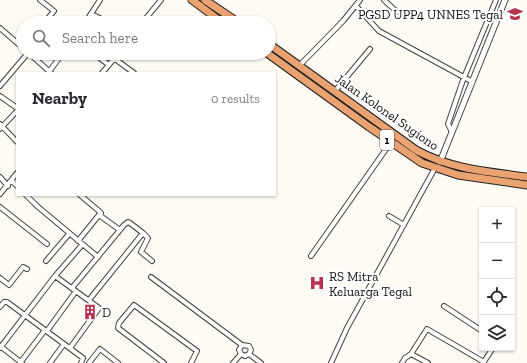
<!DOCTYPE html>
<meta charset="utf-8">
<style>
:root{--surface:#fff;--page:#f2f2f3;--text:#2b2b33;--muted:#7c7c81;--line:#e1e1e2}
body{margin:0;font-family:"Zilla Slab",serif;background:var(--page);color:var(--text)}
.controls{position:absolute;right:12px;bottom:12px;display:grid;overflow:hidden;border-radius:0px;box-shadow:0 1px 3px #0004}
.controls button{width:36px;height:36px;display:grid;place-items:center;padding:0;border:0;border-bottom:1px solid var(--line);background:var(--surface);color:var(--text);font:20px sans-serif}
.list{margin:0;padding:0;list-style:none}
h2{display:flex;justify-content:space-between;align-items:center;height:52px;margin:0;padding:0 16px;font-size:17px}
h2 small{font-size:13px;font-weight:400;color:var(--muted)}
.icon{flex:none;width:22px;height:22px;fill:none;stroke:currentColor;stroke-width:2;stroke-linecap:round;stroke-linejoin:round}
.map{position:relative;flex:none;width:527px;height:363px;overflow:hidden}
.search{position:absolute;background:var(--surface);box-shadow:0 1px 3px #0004;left:16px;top:16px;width:260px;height:44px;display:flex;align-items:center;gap:10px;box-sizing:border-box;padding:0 14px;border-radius:22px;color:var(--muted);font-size:15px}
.panel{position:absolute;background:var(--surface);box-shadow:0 1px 3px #0004;left:16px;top:72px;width:260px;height:124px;border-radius:0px}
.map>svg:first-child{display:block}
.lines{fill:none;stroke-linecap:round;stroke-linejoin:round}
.minor-casing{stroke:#434343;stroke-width:6}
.tertiary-casing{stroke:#434343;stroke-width:7}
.trunk-casing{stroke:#212121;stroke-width:9}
.minor{stroke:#fff;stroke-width:4}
.tertiary{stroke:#fff;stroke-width:5}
.trunk{stroke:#eaa270;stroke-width:7}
.labels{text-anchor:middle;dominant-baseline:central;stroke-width:4;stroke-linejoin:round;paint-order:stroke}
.shield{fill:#fff;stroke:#585858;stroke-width:1}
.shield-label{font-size:12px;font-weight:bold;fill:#101010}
.poi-label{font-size:13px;fill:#101010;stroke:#fff;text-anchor:start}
.street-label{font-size:13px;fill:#101010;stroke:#fff}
</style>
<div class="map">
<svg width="527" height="363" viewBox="0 0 527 363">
<rect width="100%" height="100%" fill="#fefbf5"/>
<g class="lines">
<!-- minor casing -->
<g class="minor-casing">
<path id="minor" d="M40 0 54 11 44 23
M384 0 397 12
M356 6 379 31 471 81
M91 14 110 23
M148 16 157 23
M85 23 100 0
M142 23 161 0
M0 28 23 48
M29 53 51 73
M93 53 109 65
M115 59 134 73
M299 66 343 21 360 0
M48 73 63 53
M102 73 119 53
M0 86 28 53
M335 91 370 49
M0 96 17 108
M0 124 17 142
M0 129 17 111
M451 130 448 124 463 80 496 0
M0 177 8 186
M12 181 17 186
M0 194 17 173
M26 195 37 206 98 257
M80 195 99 211 101 213 99 215
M0 207 47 244
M389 216 404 225
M143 233 148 238 141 252 152 261
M78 241 99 215 120 230
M311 256 391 142
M46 261 69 234
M55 276 99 308 70 348
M151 277 242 345 249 346 251 350 249 354
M0 278 9 285 23 267 27 269
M72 288 124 225 128 222 130 223 143 233 89 300
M444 306 482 331
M0 307 4 302H7L83 358 81 363
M47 331 76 291
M242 345 239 350 241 354 245 356 249 354 261 363
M0 346 22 363
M0 348 55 276 82 245
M411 354 428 363
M20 363 45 330
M50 363 64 344
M89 363 100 349 118 363
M164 363 118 328 119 323 134 305 197 351 191 363
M233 363 241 354
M331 363 347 328 435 168
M402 363 405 358 411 354 427 329 484 362
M483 363 493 348"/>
</g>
<!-- tertiary casing -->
<g class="tertiary-casing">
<path id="tertiary" d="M440 162 505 0"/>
</g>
<!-- trunk casing -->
<g class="trunk-casing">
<path id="trunk" d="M192 0 223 23
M205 0 239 23
M269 44 416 150C450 169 489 172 527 177
M267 53 368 126 422 163 458 175 527 185"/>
</g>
<!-- minor -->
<use href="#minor" class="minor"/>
<!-- tertiary -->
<use href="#tertiary" class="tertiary"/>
<!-- trunk -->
<use href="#trunk" class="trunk"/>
</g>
<!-- icons -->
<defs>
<g id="university-bare" transform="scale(1.2)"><path d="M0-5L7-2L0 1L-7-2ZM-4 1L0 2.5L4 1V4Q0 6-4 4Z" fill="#b63352" stroke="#fff" stroke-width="2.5" paint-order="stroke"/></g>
<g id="hospital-bare" transform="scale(1.2)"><path d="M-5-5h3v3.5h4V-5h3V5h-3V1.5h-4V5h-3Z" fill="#b63352" stroke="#fff" stroke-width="2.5" paint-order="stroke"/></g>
<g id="building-bare" transform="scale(1.2)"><path d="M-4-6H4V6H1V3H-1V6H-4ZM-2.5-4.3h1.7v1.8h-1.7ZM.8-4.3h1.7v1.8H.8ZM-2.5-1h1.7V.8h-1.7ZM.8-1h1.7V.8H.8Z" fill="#b63352" stroke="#fff" stroke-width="2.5" paint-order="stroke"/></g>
</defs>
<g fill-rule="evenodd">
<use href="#university-bare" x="515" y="14"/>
<use href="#hospital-bare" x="317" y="283"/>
<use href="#building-bare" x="90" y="312"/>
</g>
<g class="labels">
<!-- shield labels -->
<rect class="shield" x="380" y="130" width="14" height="20" rx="3"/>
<g class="shield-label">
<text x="387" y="140">1</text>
</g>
<!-- poi labels -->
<g class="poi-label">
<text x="503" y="14" text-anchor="end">PGSD UPP4 UNNES Tegal</text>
<text x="329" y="276">RS Mitra<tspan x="329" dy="15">Keluarga Tegal</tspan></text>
<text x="102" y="312">D</text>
</g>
<!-- street labels -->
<g class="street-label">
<text transform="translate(387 112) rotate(35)">Jalan Kolonel Sugiono</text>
</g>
</g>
</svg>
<div class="controls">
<button>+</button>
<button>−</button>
<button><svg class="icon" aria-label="locate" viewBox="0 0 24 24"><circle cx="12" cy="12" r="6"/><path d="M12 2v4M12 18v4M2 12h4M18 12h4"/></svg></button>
<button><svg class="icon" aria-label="layers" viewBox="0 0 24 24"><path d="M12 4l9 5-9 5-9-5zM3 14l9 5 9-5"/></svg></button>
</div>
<div class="search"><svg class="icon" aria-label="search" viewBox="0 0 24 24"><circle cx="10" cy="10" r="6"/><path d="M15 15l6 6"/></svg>Search here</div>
<section class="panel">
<h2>Nearby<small>0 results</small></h2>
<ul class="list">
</ul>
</section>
</div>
